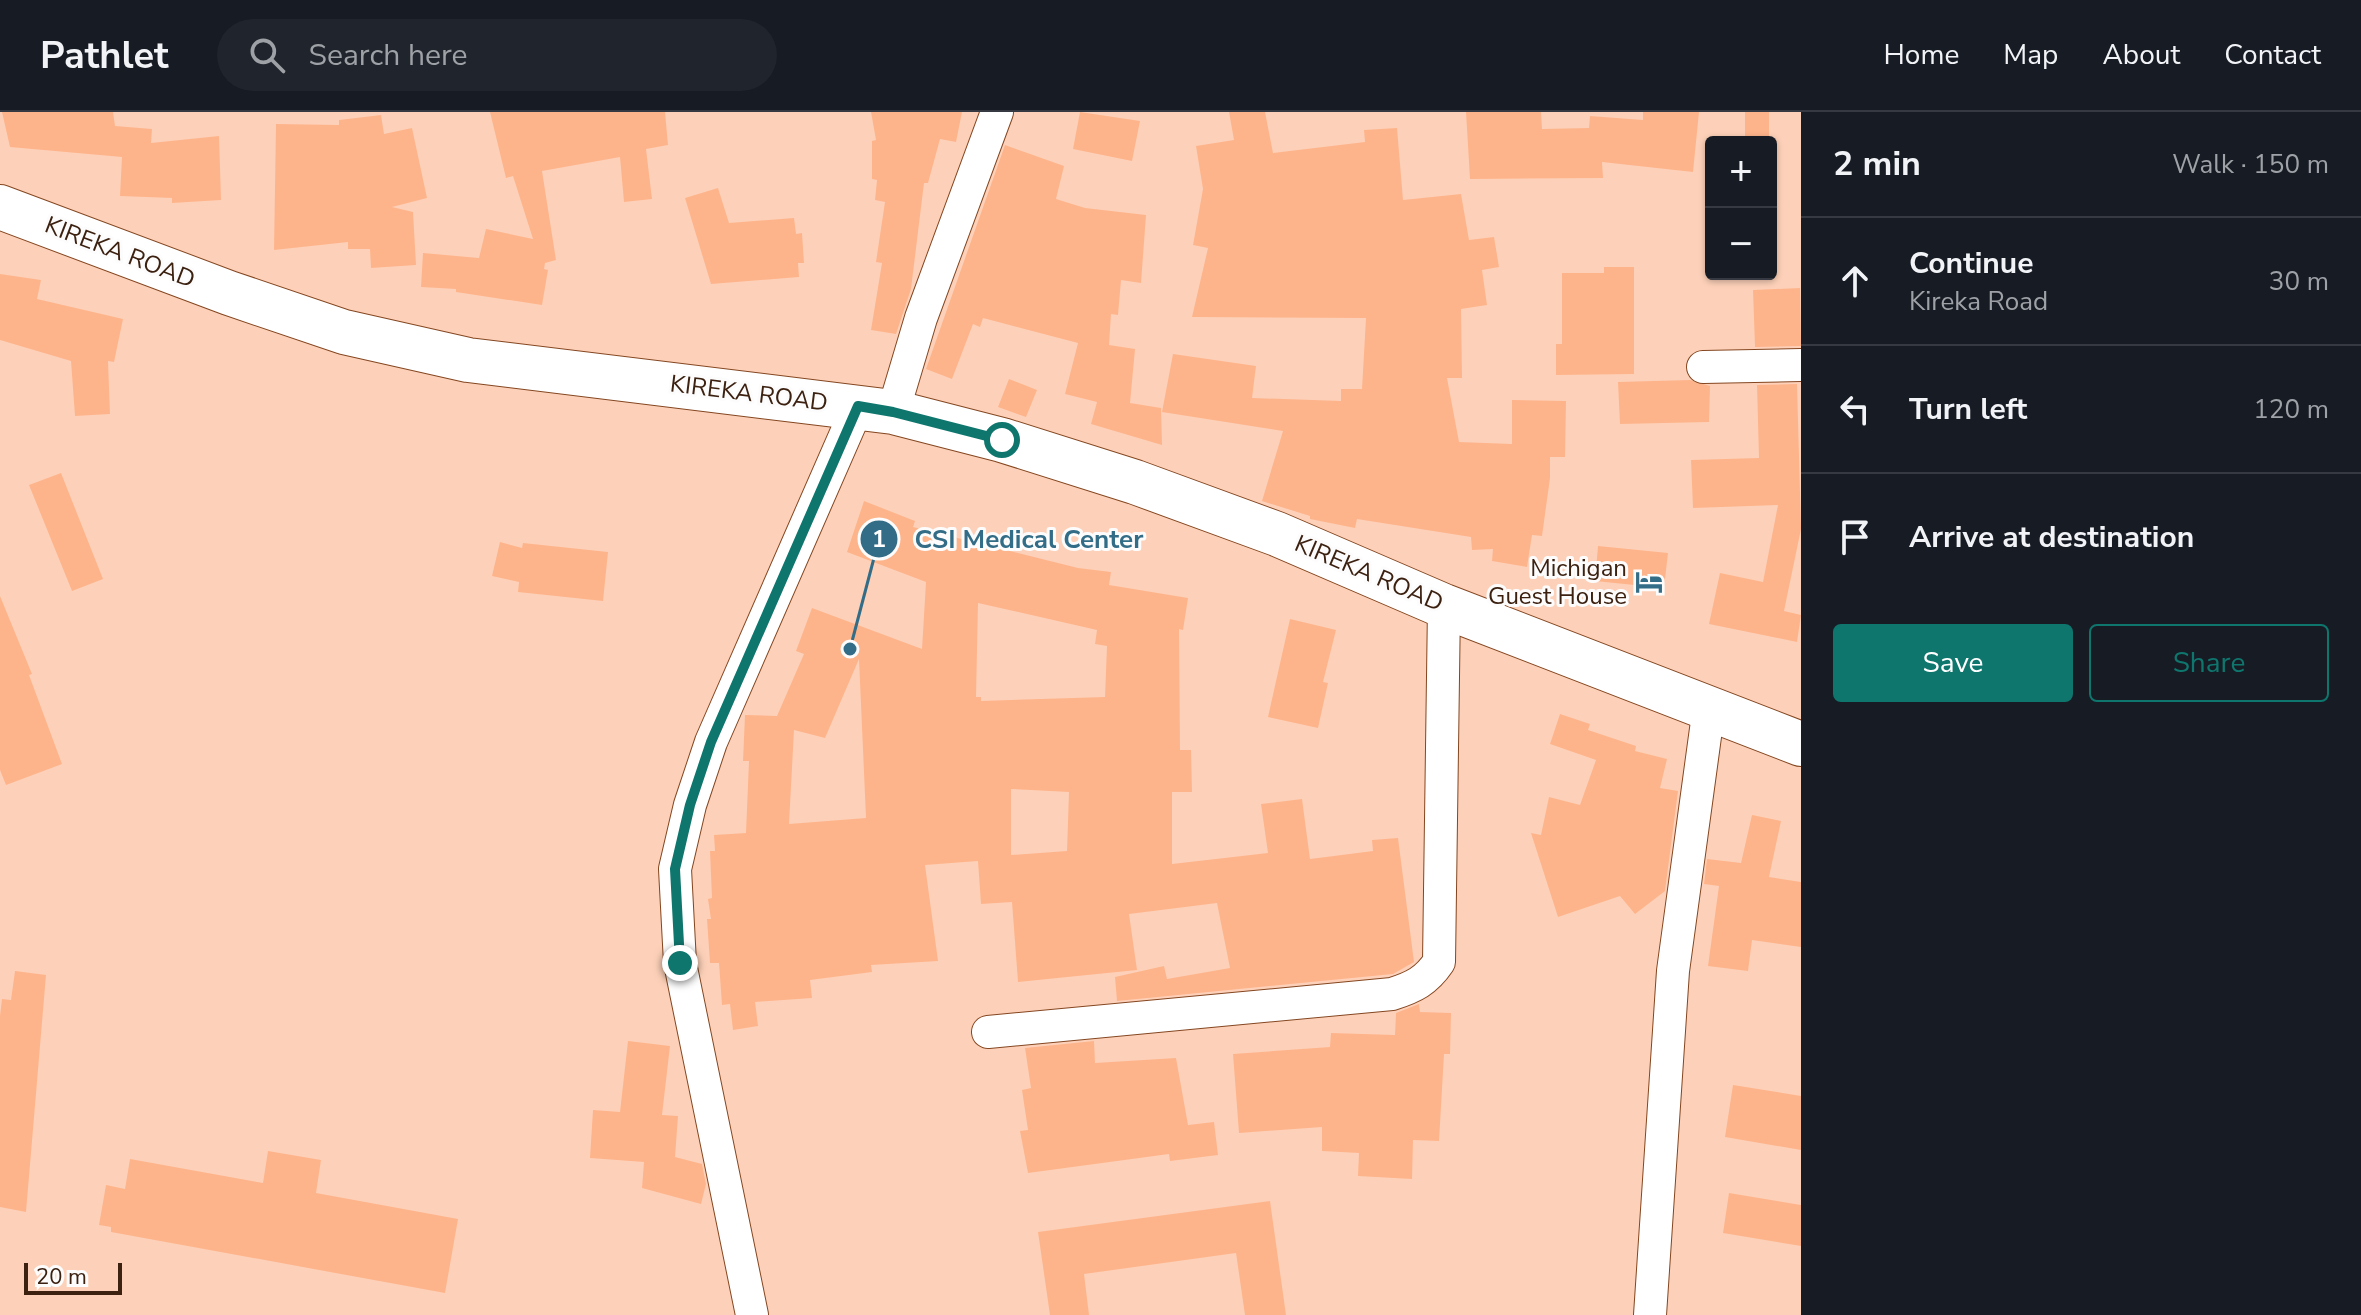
<!DOCTYPE html>
<meta charset="utf-8">
<style>
:root{--surface:#171b24;--page:#20242c;--text:#f1f3f6;--muted:#9ea1a6;--line:#363941;--accent:#0f766e}
body{margin:0;font-family:"Nunito Sans",sans-serif;background:var(--page);color:var(--text)}
.controls{position:absolute;right:24px;top:24px;display:grid;overflow:hidden;border-radius:8px;box-shadow:0 2px 6px #0004}
.controls button{width:72px;height:72px;display:grid;place-items:center;padding:0;border:0;border-bottom:2px solid var(--line);background:var(--surface);color:var(--text);font:40px sans-serif}
.scale{position:absolute;left:24px;bottom:20px;width:98px;box-sizing:border-box;padding-left:8px;border:4px solid #3c2111;border-top:0;font-size:22px;line-height:28px;white-space:nowrap;color:#3c2111;-webkit-text-stroke:6px #fcfcfc;paint-order:stroke}
.stop{position:absolute;width:24px;height:24px;margin:-18px;border:6px solid #0f766e;border-radius:50%;background:#fff}
.stop.end{background:#0f766e;border-color:#fff;box-shadow:0 2px 8px #0008}
.list{margin:0;padding:0;list-style:none}
h2{display:flex;justify-content:space-between;align-items:center;height:104px;margin:0;padding:0 32px;font-size:34px}
h2 small{font-size:26px;font-weight:400;color:var(--muted)}
.list li{display:grid;grid-template-columns:52px 1fr auto;gap:24px;align-items:center;box-sizing:border-box;height:128px;padding:0 32px;border-top:2px solid var(--line)}
.list b{display:block;font-size:30px;white-space:nowrap}
.list p{margin:0;font-size:26px;white-space:nowrap;color:var(--muted)}
.list em{font-size:26px;font-style:normal;color:var(--muted)}
.actions{display:flex;gap:16px;padding:24px 32px}
.actions a{flex:1;padding:18px 0;border:2px solid var(--accent);border-radius:8px;text-align:center;font-size:28px;color:var(--accent)}
.actions .main{background:var(--accent);color:#fff}
.icon{flex:none;width:44px;height:44px;fill:none;stroke:currentColor;stroke-width:2;stroke-linecap:round;stroke-linejoin:round}
.map{position:relative;flex:none;width:1801px;height:1203px;overflow:hidden}
header{display:flex;align-items:center;gap:48px;box-sizing:border-box;height:112px;padding:0 40px;background:var(--surface);border-bottom:2px solid var(--line)}
header strong{font-size:38px}
nav{display:flex;gap:44px;margin-inline-start:auto;font-size:28px}
.search{width:560px;height:72px;background:var(--page);display:flex;align-items:center;gap:20px;box-sizing:border-box;padding:0 28px;border-radius:44px;color:var(--muted);font-size:30px}
main{display:flex}
aside{flex:1;background:var(--surface)}
.map>svg:first-child{display:block}
.building{fill:#feb48b;fill-rule:evenodd}
.lines{fill:none;stroke-linecap:round;stroke-linejoin:round}
.street-casing{stroke:#844620;stroke-width:34}
.secondary-casing{stroke:#844620;stroke-width:46}
.street{stroke:#fff;stroke-width:32}
.secondary{stroke:#fff;stroke-width:44}
.route{stroke:#0f766e;stroke-width:10}
.labels{text-anchor:middle;dominant-baseline:central;stroke-width:6;stroke-linejoin:round;paint-order:stroke}
.street-label{font-size:24px;fill:#3c2111;stroke:#fcfcfc}
.poi-label{font-size:24px;fill:#3c2111;stroke:#fcfcfc;text-anchor:end}
.leader{fill:none;stroke:#336c86;stroke-width:3}
.callout-dot{fill:#336c86;stroke:#fcfcfc;stroke-width:3}
.mark-label{font-size:24px;text-anchor:middle;font-weight:bold;fill:#fff}
.callout-label{font-size:26px;text-anchor:middle;font-weight:bold;fill:#336c86;stroke:#fcfcfc;stroke-width:6;stroke-linejoin:round;paint-order:stroke}
</style>
<header>
<strong>Pathlet</strong>
<div class="search"><svg class="icon" aria-label="search" viewBox="0 0 24 24"><circle cx="10" cy="10" r="6"/><path d="M15 15l6 6"/></svg>Search here</div>
<nav><a>Home</a><a>Map</a><a>About</a><a>Contact</a></nav>
</header>
<main>
<div class="map">
<svg width="1801" height="1203" viewBox="0 0 1801 1203">
<rect width="100%" height="100%" fill="#fdd1b9"/>
<!-- building -->
<path class="building" d="M2 0H113L115 14 152 17 151 31 219 24 221 88 172 91V86L120 84 122 45 10 35Z
M490 0H665L668 33 646 37 652 87 624 90 620 45 542 59 556 148 545 151 544 157 548 158 542 193 456 180V177L421 175 423 141 479 146 486 117 533 127 513 64 506 66Z
M871 0H962L956 30 940 27 928 71H924L911 177 896 222 871 218 882 151 876 150 885 90 875 88 877 68 872 67V29L876 28Z
M1080 0 1140 9 1132 49 1073 37Z
M1229 0H1265L1273 41 1365 30 1364 18 1397 16 1403 88 1461 82 1469 128 1494 125 1499 155 1482 158 1487 193 1461 197 1462 266H1447L1459 330 1512 332V288L1566 289 1565 345H1550V366L1542 424 1532 423 1527 455 1492 449 1493 437 1472 438 1471 425 1357 407 1355 416 1310 407V404L1262 389 1283 319 1162 300 1173 242 1256 254 1252 286 1341 289V277H1362L1366 206 1192 205 1208 136 1193 133 1203 77 1196 34 1234 28Z
M1466 0H1541L1542 17 1589 16 1590 4 1643 8V0H1699L1693 60 1602 50 1603 66 1470 67Z
M1745 0H1769V30H1745Z
M381 3 384 22 412 16 427 86 392 95 413 100 416 153 371 156 370 137H348V130L274 138 276 12 339 13V8Z
M1005 33 1064 54 1056 87 1085 96 1146 103 1141 171 1121 168 1118 203 1111 202 1109 233 1135 237 1130 291 1161 296 1162 333 1091 312 1097 290 1065 282 1078 231 983 206 980 215 973 212 952 267 926 257Z
M718 76 729 111 794 106 796 122 802 121 804 151H798L799 165 711 172 685 86Z
M1604 155H1634V262L1556 263V232H1562V161H1604Z
M0 162 41 168 37 187 123 207 114 250 108 249 110 302 75 304 71 249 0 228Z
M1800 176 1801 234 1755 235 1753 178Z
M1009 267 1037 278 1026 305 998 295Z
M1690 268 1710 274 1709 310 1620 312 1618 270Z
M1797 272 1801 417 1784 499 1801 503 1797 530 1709 512 1720 461 1763 470 1778 393 1693 396 1691 348 1759 346 1757 273Z
M61 361 103 467 72 479 29 373Z
M864 389 915 409 913 415 1078 456 1111 460 1109 473 1188 486 1183 518 1179 517 1180 638H1191L1192 680H1172V752L1268 741 1261 692 1302 687 1310 747 1373 739 1372 728 1398 726 1414 850 1393 862 1117 889 1115 865 1164 854 1167 867 1230 856 1217 791 1129 802 1137 858 1018 870 1012 790 981 792 978 749 925 753 938 849 871 853 872 860 810 868 812 886 755 890 758 914 733 918 730 892 722 893 719 851H710L707 807H711L708 787 712 786 710 739H715L714 723 746 721 749 649H743L745 603 777 604 804 542 796 539 812 496 922 537 926 470 847 440ZM978 491 1097 518 1095 532 1107 534 1105 585 981 589V585H976ZM859 547 866 706 789 712 794 618 825 626ZM1011 677 1069 680 1067 739 1011 743Z
M500 430 522 436 523 431 608 440 603 489 518 480 519 470 492 464Z
M1598 434 1668 441 1664 476 1595 469Z
M0 484 32 562 29 563 62 652 6 673 0 658Z
M1290 507 1336 518 1323 570 1328 571 1318 616 1268 605Z
M1560 602 1590 612 1588 618 1636 634 1635 639 1667 647 1660 676 1678 679 1665 779 1635 802 1620 784 1558 805 1531 721 1541 723 1549 685 1580 693 1596 648 1550 632Z
M1752 703 1781 709 1769 765 1801 770V835L1752 828 1748 859 1708 854 1719 774 1704 772 1707 747 1741 751Z
M15 859 46 863 26 1100 0 1095V904L2 887 11 888Z
M1419 892 1420 900 1451 901 1450 942H1444L1439 1029 1413 1028 1412 1067 1358 1064 1359 1041 1322 1039V1015L1239 1021 1233 942 1330 935 1331 921 1395 923 1396 901Z
M628 929 670 934 662 1003 678 1004 675 1045 702 1052 706 1072 701 1092 642 1076 644 1050 590 1046 593 998 620 1000Z
M1094 929 1095 951 1176 946 1188 1013 1214 1010 1218 1043 1170 1049 1169 1042 1028 1061 1020 1019 1028 1018 1022 978 1031 976 1025 936Z
M1733 973 1801 984V1038L1725 1025Z
M268 1039 321 1048 316 1081 458 1107 445 1181 111 1120V1115L99 1113 106 1073 125 1077 130 1047 263 1071Z
M1729 1081 1801 1093V1134L1723 1121Z
M1270 1089 1286 1203H1245L1236 1141 1084 1162 1089 1203H1050L1038 1120Z"/>
<g class="lines">
<!-- street casing -->
<g class="street-casing">
<path id="street" d="M1703 255 1801 253
M893 300 921 206 997 0
M988 920 1392 882C1414 875 1426 869 1439 850L1444 494
M752 1203 680 851 675 757 690 693 711 630 858 294
M1650 1203 1673 859 1709 595"/>
</g>
<!-- secondary casing -->
<g class="secondary-casing">
<path id="secondary" d="M0 95 229 181 344 220 468 248 893 300 1002 328 1135 370 1277 422 1444 494 1801 632"/>
</g>
<!-- street -->
<use href="#street" class="street"/>
<!-- secondary -->
<use href="#secondary" class="secondary"/>
</g>
<g class="lines">
<!-- route -->
<path class="route" d="M680 851 675 757 690 693 711 630 858 294 893 300 1002 328"/>
</g>
<!-- icons -->
<defs>
<g id="hotel-bare" transform="scale(2.16)"><path d="M-6-4.5h1.5V1H6V5H4.5V3h-9V5H-6ZM-4 0a1.8 1.8 0 1 1 3.6 0ZM.5 0V-2.5h3Q6-2.5 6 0Z" fill="#336c86" stroke="#fcfcfc" stroke-width="2.5" paint-order="stroke"/></g>
</defs>
<g fill-rule="evenodd">
<use href="#hotel-bare" x="1649" y="470"/>
</g>
<g class="labels">
<!-- street labels -->
<g class="street-label">
<text transform="translate(120 140) rotate(21)">KIREKA ROAD</text>
<text transform="translate(749 281) rotate(7)">KIREKA ROAD</text>
<text transform="translate(1369 461) rotate(23)">KIREKA ROAD</text>
</g>
<!-- poi labels -->
<g class="poi-label">
<text x="1627" y="456">Michigan<tspan x="1627" dy="28">Guest House</tspan></text>
</g>
</g>
<!-- callouts -->
<path class="leader" d="M850 537L879 427"/>
<g class="callout-dot">
<circle cx="850" cy="537" r="8"/>
<circle cx="879" cy="427" r="20"/>
</g>
<g class="mark-label">
<text x="879" y="435">1</text>
</g>
<g class="callout-label">
<text x="1029" y="436">CSI Medical Center</text>
</g>
</svg>
<div class="controls">
<button>+</button>
<button>−</button>
</div>
<div class="scale">20 m</div>
<div class="stop" style="left:1002px;top:328px"></div>
<div class="stop end" style="left:680px;top:851px"></div>
</div>
<aside>
<h2>2 min<small>Walk · 150 m</small></h2>
<ul class="list">
<li><svg class="icon" aria-label="ahead" viewBox="0 0 24 24"><path d="M12 20V5M6 11l6-6 6 6"/></svg><div><b>Continue</b><p>Kireka Road</p></div><em>30 m</em></li>
<li><svg class="icon" aria-label="left" viewBox="0 0 24 24"><path d="M17 20v-9H6M10 6l-5 5 5 5"/></svg><div><b>Turn left</b></div><em>120 m</em></li>
<li><svg class="icon" aria-label="arrive" viewBox="0 0 24 24"><path d="M6 21V4h12l-3 4 3 4H6"/></svg><div><b>Arrive at destination</b></div></li>
</ul>
<div class="actions"><a class="main">Save</a><a>Share</a></div>
</aside>
</main>
